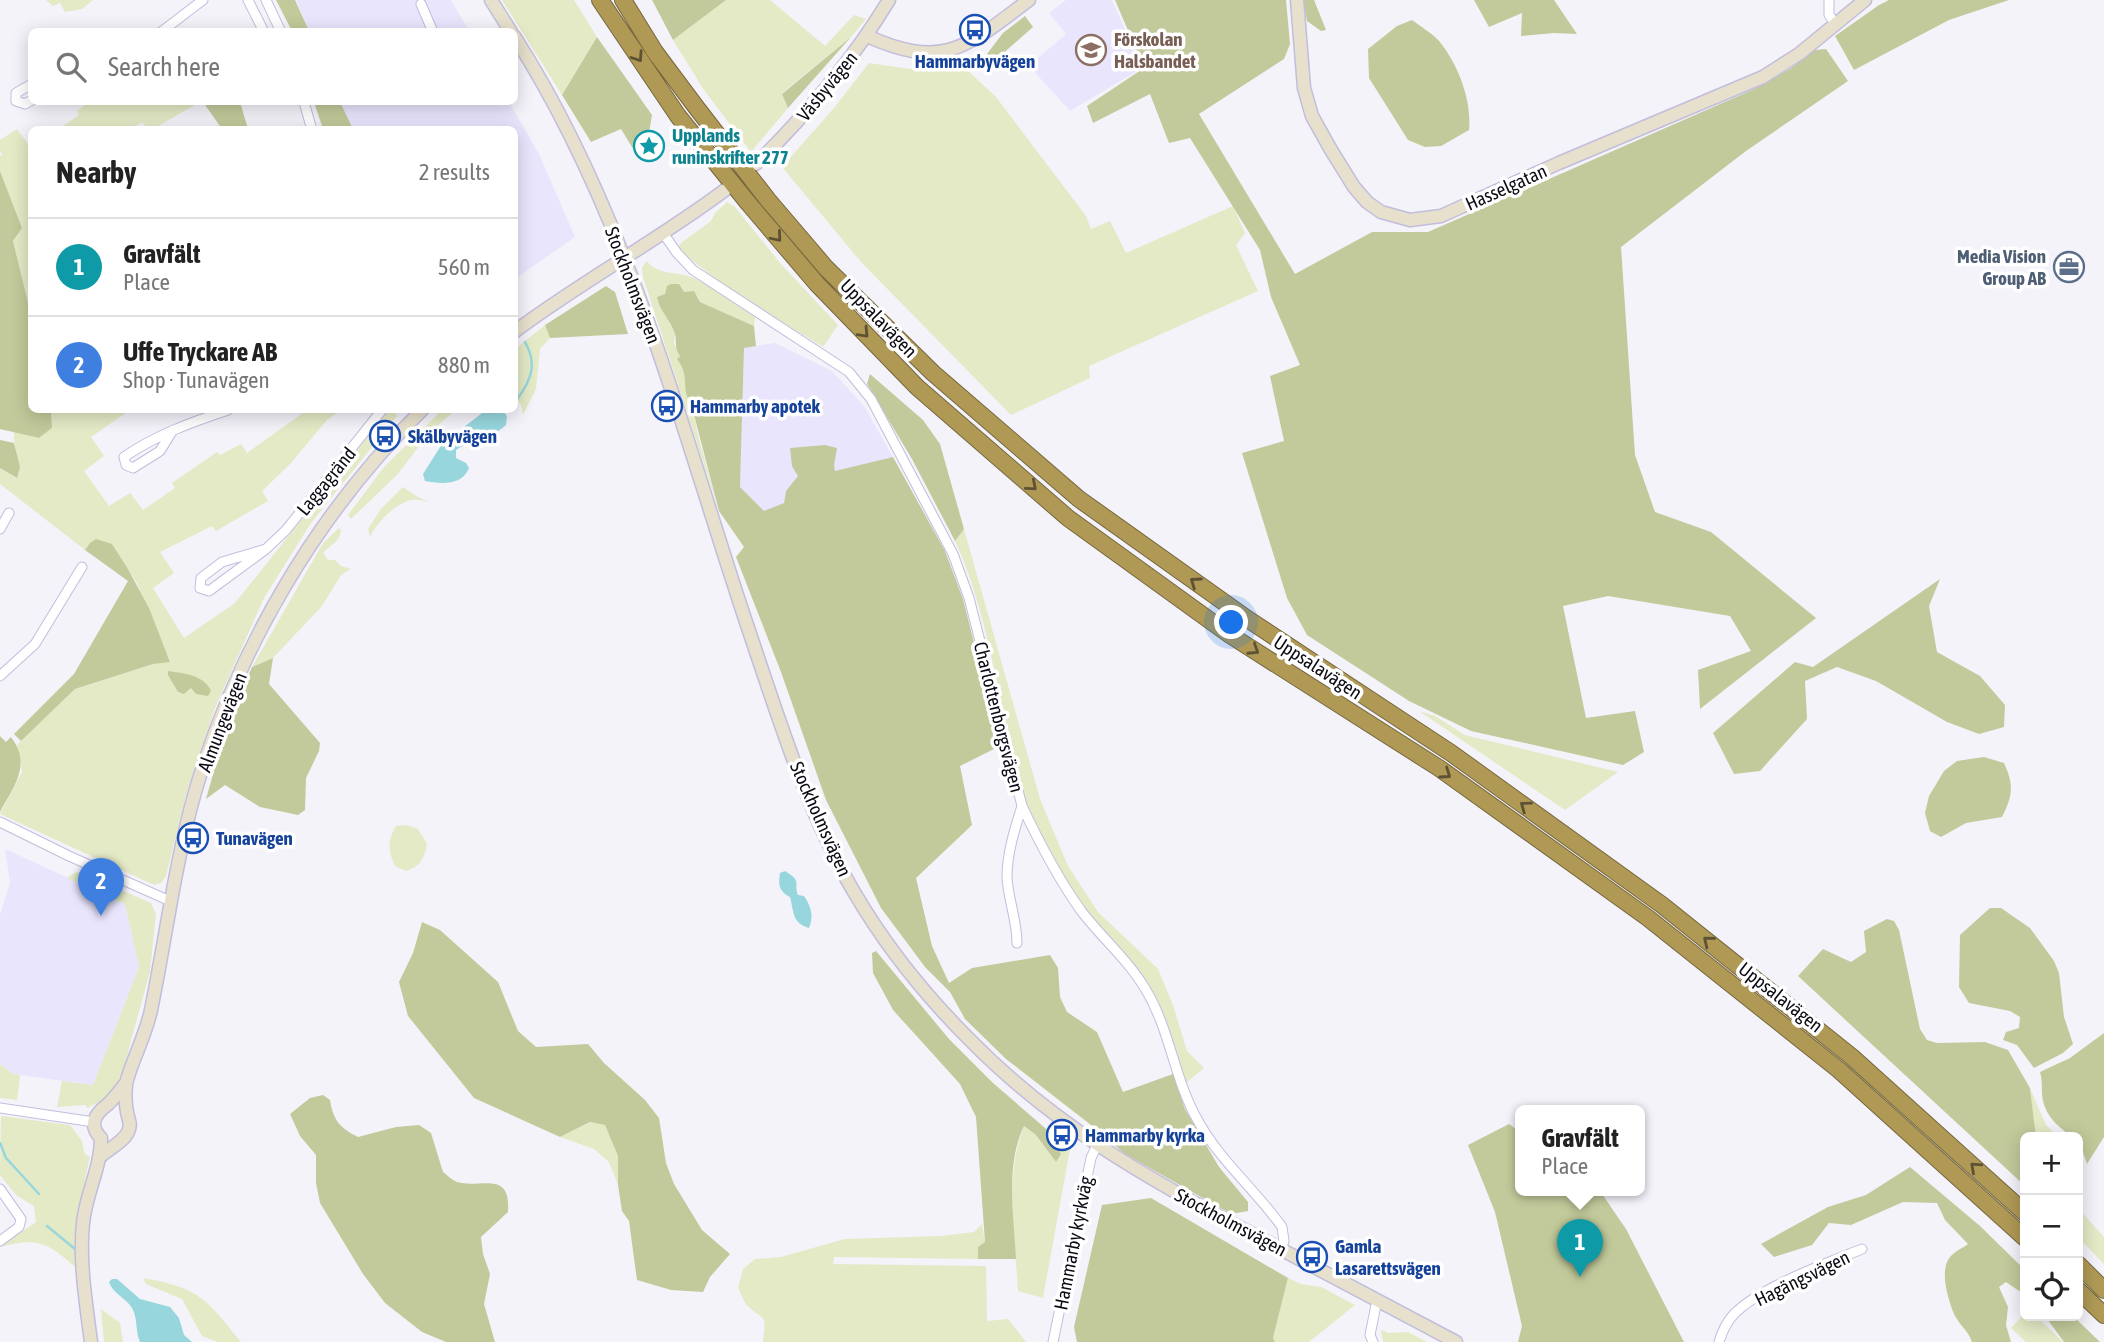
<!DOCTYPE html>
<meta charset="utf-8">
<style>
:root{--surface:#fff;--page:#f2f2f2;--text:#222;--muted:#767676;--line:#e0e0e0;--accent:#ea580c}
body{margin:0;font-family:"Asap Condensed",sans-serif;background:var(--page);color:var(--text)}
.controls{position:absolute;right:21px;bottom:21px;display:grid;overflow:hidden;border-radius:10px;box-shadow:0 4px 18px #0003}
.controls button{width:63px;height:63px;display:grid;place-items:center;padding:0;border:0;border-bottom:2px solid var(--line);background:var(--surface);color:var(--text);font:35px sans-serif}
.you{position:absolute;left:1232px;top:623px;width:24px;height:24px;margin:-18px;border:5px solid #fff;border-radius:50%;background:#1a73e8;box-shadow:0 0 0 10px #1a73e833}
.badge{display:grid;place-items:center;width:46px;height:46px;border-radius:50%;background:var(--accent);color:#fff;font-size:23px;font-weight:700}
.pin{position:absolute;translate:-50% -58px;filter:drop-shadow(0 2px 4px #0008)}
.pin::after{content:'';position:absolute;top:37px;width:24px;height:21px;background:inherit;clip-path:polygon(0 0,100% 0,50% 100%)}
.popup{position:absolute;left:1515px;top:1105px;width:130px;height:91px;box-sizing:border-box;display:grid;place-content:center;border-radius:10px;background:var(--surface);filter:drop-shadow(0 2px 5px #0005);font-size:23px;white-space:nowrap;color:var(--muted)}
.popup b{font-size:26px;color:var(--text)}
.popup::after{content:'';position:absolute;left:50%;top:100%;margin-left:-14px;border:14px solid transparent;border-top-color:var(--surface)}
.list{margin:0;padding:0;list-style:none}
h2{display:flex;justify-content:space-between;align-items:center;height:91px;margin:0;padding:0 28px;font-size:30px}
h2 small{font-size:23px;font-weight:400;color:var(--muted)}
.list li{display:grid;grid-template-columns:46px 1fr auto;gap:21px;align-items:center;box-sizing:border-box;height:98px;padding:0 28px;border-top:2px solid var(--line)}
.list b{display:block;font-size:26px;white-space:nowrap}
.list p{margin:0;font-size:23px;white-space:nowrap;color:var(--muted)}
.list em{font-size:23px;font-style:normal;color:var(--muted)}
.icon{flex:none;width:38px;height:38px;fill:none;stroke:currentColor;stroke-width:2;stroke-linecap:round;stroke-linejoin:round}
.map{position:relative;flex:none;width:2104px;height:1342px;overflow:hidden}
.search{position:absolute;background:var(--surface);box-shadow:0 4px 18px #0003;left:28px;top:28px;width:490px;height:77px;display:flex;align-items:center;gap:18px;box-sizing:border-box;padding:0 24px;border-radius:10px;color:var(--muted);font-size:26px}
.panel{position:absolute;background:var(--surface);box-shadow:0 4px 18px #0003;left:28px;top:126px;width:490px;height:287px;border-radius:10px}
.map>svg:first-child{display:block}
.built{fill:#e8e5fd}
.green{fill:#e4eac6}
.forest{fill:#c2ca9b}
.water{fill:#98d6dd}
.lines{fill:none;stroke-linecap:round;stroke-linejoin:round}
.stream{stroke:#98d6dd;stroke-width:2.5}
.street-casing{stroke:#c2bddd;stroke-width:11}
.secondary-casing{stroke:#c2bddd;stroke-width:15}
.highway-casing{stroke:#76673e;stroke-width:18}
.street{stroke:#fff;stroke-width:9}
.secondary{stroke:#e7e0cc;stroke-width:12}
.highway{stroke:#af9955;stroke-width:16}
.oneway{stroke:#5e5234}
.labels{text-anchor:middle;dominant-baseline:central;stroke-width:7;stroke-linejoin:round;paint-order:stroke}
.education-label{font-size:19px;font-weight:bold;fill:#785e54;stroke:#fff;text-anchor:start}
.transit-label{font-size:19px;font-weight:bold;fill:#164399;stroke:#fff;text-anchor:start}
.street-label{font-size:19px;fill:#0c0a14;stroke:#fff}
.culture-label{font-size:19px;font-weight:bold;fill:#0d838f;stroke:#fff;text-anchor:start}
.service-label{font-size:19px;font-weight:bold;fill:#4e5e75;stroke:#fff;text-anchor:end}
</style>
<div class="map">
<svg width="2104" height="1342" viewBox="0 0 2104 1342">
<rect width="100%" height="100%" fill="#f4f3fa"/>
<!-- built -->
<path class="built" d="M296 0H451L469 31H309Z
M1066 0H1112L1142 68 1070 111 1029 66 1066 34 1049 13Z
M340 102H509L539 154 575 237 515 279 514 130 353 129Z
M775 343 832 371 864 406 893 457 835 472 834 465 798 476 786 491 784 503 764 512 740 487 744 348Z
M5 849 125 904 139 967 93 1085 13 1074 0 1064V915L10 883Z"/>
<!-- green -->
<path class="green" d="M46 0H93L82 9 65 12 60 3 53 6Z
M502 0H574L597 37 562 95Z
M726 0H770L825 46 854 15 866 19 851 37 782 93 788 108 751 152 704 90 673 40Z
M869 63 931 72 964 67 996 97 1086 216 1091 229 1110 221 1126 253 1233 206 1245 233 1236 245 1258 291 1089 366 1090 378 1011 415 861 262 782 167 834 108Z
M89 102H200L153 129H148L142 122 131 129H59L79 115 77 111Z
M17 129 31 148V315L13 241 22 228 0 171V155L3 156 0 151V140Z
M727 202 735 207 781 264 838 325 823 347 732 291 681 252 679 246 681 243 711 221 715 213Z
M647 261C656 274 674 272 688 276 703 280 739 307 755 317L754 326 700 302 698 297 665 294 659 304 675 333 674 343 680 356 678 359 686 372 698 435 719 511 643 277 642 267Z
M545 325 550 338 540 349 536 389 523 415 521 404 515 398V349Z
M51 410H130L91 437 104 456 84 471 109 506 130 493 143 510 175 488 172 483 217 452 220 455 241 444 247 453 307 410H341L327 420 291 463 262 491 268 501 216 531 212 526 160 552 174 573 153 588 184 638 235 603 386 414 394 411 397 416 311 523 264 598 215 708 187 791 166 876 161 883 154 885 0 814 22 772 17 745 75 689 153 664 170 661 137 583 112 544 90 543 85 550 0 484V468L16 478C22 462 13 449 14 432L39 438 52 428Z
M442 410H456L429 433 398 474 351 519 348 515 384 467Z
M403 487 416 496 429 502C424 501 417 499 412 500 397 502 375 524 370 537L368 529 381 509Z
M339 528 341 530C340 542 330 545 323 553L328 560H335L341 566 351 569 341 575 322 606 273 658 252 667 323 543Z
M964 529 1040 799 1068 866 1098 912 1158 969 1173 1005 1187 1051 1204 1068 1186 1083C1175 1049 1167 1013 1148 983 1132 960 1113 944 1096 923 1068 889 1045 848 1028 808 1017 780 1012 750 1005 720 992 661 981 597 955 541Z
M1419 711 1435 716 1465 735 1618 772 1565 810Z
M407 825 418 829 427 844C424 859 421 866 406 871L395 866C388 851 387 841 396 826Z
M80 872 151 903 156 914 150 972 121 1077 108 1098 87 1108 86 1105 57 1107 62 1081 93 1085 139 967 125 904 67 878 74 873Z
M0 1064 13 1074 20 1075 17 1100 0 1098Z
M2030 1088 2046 1125 2058 1137H2036Z
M1 1116 70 1125 82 1141 85 1155 90 1156 77 1220 76 1268C48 1242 37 1237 0 1247L36 1222 34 1206 16 1195 0 1175Z
M591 1122 605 1125 618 1156V1185L609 1162 594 1149 560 1137Z
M1024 1126 1036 1135 1056 1162 1052 1134 1070 1149 1043 1298 1018 1291C1015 1237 1004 1177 1024 1126Z
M2078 1208 2104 1237V1264L2078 1237Z
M982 1224 985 1242 978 1247V1259L834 1257 833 1264 986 1266 987 1321 1008 1319 1026 1342H763C767 1310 764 1323 746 1304 743 1300 741 1293 738 1288L743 1269 755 1259 781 1257 845 1239 940 1236 974 1232Z
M143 1278C200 1288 206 1299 241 1342H218L202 1336 182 1299 146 1284Z
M1288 1278 1301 1284 1321 1287 1355 1305 1309 1342H1275L1273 1338Z
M101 1309 120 1323 123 1342H104Z
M2025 1313V1316H2036L2063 1342H2026L2011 1328Z
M1381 1330 1389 1333 1408 1332 1427 1342H1383Z"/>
<!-- forest -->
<path class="forest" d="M276 0H295L309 31H292Z
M652 0H726L673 40Z
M1115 0H1286L1290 44 1284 59 1199 114 1295 274 1372 232H1428L1752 90 1790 69 1815 50 1826 49 1848 81 1746 151 1621 247 1635 455 1655 512 1711 532 1816 618 1700 709 1698 670 1751 651 1730 616 1608 596 1563 606 1586 718 1635 711 1644 752 1623 765 1471 731 1409 701 1307 635 1287 598 1242 453 1284 441 1270 376 1300 365 1271 297 1260 250 1190 138 1169 143 1150 94 1093 123 1087 106 1144 68Z
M1303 0H1314L1326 30 1321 31 1307 21Z
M1474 0H1554L1577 34 1554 33 1521 36 1522 13 1489 27Z
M1889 0H2009L1949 20 1854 70 1835 36 1879 5Z
M1025 16 1033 27 992 63 987 54 1003 33Z
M1412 20C1421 27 1432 33 1439 41 1458 64 1472 100 1469 130L1441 146 1425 147 1408 140 1369 78 1368 49 1397 26Z
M597 37 652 115 646 150 638 157 621 129 591 142 562 95Z
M851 37 788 108 782 94Z
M203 102H240L248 129H222Z
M314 102H340L353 129H323Z
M0 171 22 228 13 241 31 315 32 410H51L52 428 39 438 0 429Z
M671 284H679L684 292 694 291 700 302 754 326 756 346 744 348 740 487 764 511 784 503 786 491 798 476 792 466 790 448 825 445 837 448 834 465 835 471 893 457 945 551 963 599 1000 746 960 766 972 825 916 878 932 946 949 983 972 968 1050 955 1058 968 1060 997 1067 1012 1097 1032 1123 1092 1173 1074 1185 1109 1219 1167 1248 1202V1211L1231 1214 1125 1154 1091 1125 1006 1059 965 1019 950 992 925 967 881 908 826 800 781 672 736 557 744 547 719 511 691 403C680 389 691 377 677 359L680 356C674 348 677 342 675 334 671 321 659 310 657 297L665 294 667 286Z
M606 286 615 292 628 334 550 338 545 325Z
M870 374 923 420 940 444 964 529 955 541 912 459 867 384Z
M0 440 14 443 20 467 17 478 0 468Z
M96 539 112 544 128 569 149 608 170 662 153 664 75 689 21 741 14 734 74 674 128 581 85 550 90 543Z
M1940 579 1929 606 1937 652 1980 676 2005 705 2004 727 1979 734 1947 722 1876 681 1837 667 1805 681 1807 719 1760 771 1734 774 1713 733 1795 662 1813 667Z
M273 658 269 684 320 743 319 751 306 778 305 810 298 815 260 807 225 785 206 799 228 722 252 667Z
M168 671C182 673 205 675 211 691L208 696 196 694 191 688 184 694 178 692 168 675Z
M0 736 6 742 11 737C32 765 14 786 0 812Z
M1984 757 2004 763C2014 785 2013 795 2002 817L1966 823 1941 837 1930 831 1925 813 1929 796 1944 771 1957 761Z
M1990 908H2001L2030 928 2054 961 2059 973 2064 1017 2073 1044 2063 1053 2034 1068 2017 1045 2003 1040 2006 1032 2019 1028 2020 1017 2010 1011 1969 1003 1959 987 1960 935Z
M1887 919 1894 921 1899 930 1920 1029 1927 1040 1937 1043 1985 1042 2008 1050 2030 1088 2036 1137H2025V1186L1798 976 1823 949 1851 962 1866 952 1864 931Z
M422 922 440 930 498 982 518 1031 536 1047 588 1044 604 1063 645 1100 659 1118 666 1163 674 1184 702 1230 730 1254 710 1277 703 1292 671 1290 637 1280 629 1221 622 1211 618 1185V1156L605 1125 590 1122 560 1137 474 1098 408 1016 399 982 413 953Z
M876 951 949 1039 993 1083 1052 1134 1053 1142 1061 1154 1056 1162 1036 1135 1024 1126C1005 1165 1014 1217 1016 1259H978V1247L985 1242 976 1117 960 1084 893 1010 873 973 872 953Z
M2104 1033V1137L2087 1164 2078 1137H2072C2059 1127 2047 1118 2043 1101 2041 1092 2043 1082 2040 1072L2070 1058Z
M323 1095 330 1100C333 1120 340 1128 358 1137L396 1127 419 1125 431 1133 443 1172C447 1175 452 1180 457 1182 481 1189 511 1169 508 1212L481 1237 483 1254 490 1274 484 1304 495 1342H446L422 1332 385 1303 363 1274 320 1203 316 1183V1155L300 1136 290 1114 310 1098Z
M1509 1124 1520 1132V1191H1600L1626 1229 1684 1342H1518L1522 1326 1495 1212 1468 1145Z
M1910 1167 1980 1226 2025 1270V1295L2006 1282 1999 1287 2008 1307 2006 1325 2011 1342H1972C1968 1330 1959 1325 1954 1314 1948 1299 1939 1270 1950 1257 1955 1251 1963 1248 1968 1244L1945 1220 1937 1203 1903 1202 1851 1225 1829 1223 1812 1245 1774 1257 1761 1244 1828 1207 1866 1195Z
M1151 1198 1288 1278 1273 1338 1275 1342H1077L1074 1327 1102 1205Z
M2045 1316H2073L2100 1342H2064Z"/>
<!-- water -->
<path class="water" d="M486 410 504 411 507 417 506 425C487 442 476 437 456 450V458L466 463 469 468C462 486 441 484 425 481L423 474 442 444Z
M785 871C803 882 793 882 798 895L804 896C811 906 814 916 809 928 792 923 794 912 790 897 779 891 778 885 780 873Z
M112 1279H117L140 1299 170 1307 179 1318 184 1335 192 1342H140C135 1331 138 1318 132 1308 126 1298 113 1294 109 1282Z"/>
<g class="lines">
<!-- stream -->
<path class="stream" d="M518 398C532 379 537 363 525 342
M0 1143 6 1158 39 1194
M47 1226 75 1249"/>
<!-- street casing -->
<g class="street-casing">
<path id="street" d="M248 0 264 32
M266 0 281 32
M1829 0V15L1835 23
M421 4 433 32
M161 32 203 0
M32 84 16 93V101L25 104 32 100
M304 102 312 130
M663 233 677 253 693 270 849 372 871 399 953 554 969 598 1022 806C1039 842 1058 879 1082 912 1103 939 1129 961 1146 990 1170 1030 1174 1078 1197 1119 1219 1160 1255 1189 1282 1227L1284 1241 1281 1249
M173 430 160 451 133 468 126 465 124 457C156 435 192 422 228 410
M0 529 9 513
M266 549 222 562 201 578 200 588 209 591 266 549 286 530 382 410
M0 676 35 644 82 567
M0 822 69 856 170 901
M1017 943C1017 920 1008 899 1007 877 1007 853 1015 828 1022 806
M0 1108 94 1122
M0 1189 21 1219 19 1227 0 1241
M1053 1342 1091 1158 1097 1145
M1373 1342 1370 1335 1377 1300
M1719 1342C1722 1332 1727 1321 1735 1313 1763 1286 1825 1264 1862 1249"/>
</g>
<!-- secondary casing -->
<g class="secondary-casing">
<path id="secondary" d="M491 0 511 32
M1297 0 1304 88 1312 116 1331 150 1354 187 1367 202 1381 212 1410 220 1441 216 1559 163 1763 77 1799 54 1865 0
M514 36C628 213 681 428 747 625 778 716 806 810 854 892 885 945 926 996 969 1039 1053 1125 1148 1179 1254 1235 1321 1270 1388 1306 1456 1342
M867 36C945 71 967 46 1029 0
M756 164C807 114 852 61 889 0
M514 332C582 281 657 241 725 190
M101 1156C109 1149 124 1141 128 1132 132 1124 128 1119 127 1112 125 1103 125 1088 127 1080 134 1056 146 1034 151 1010 166 937 175 863 195 792 237 650 316 514 422 410
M91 1342C86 1303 79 1262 83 1223 86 1193 101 1168 101 1138 88 1125 95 1114 107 1105 114 1099 120 1090 126 1083"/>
</g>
<!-- highway casing -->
<g class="highway-casing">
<path id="highway" d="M600 0 678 116 749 204 817 284 917 387 1068 518 1230 635 1439 768 1648 918 1839 1070 2025 1238
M623 0 655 52 696 107 768 200 826 268 933 373 1079 499 1249 620 1451 753 1662 905 1852 1057 2025 1213
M2078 1264 2104 1290
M2078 1290 2104 1315"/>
</g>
<!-- street -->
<use href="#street" class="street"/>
<!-- secondary -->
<use href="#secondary" class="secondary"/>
<!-- highway -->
<use href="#highway" class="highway"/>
</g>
<!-- one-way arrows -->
<defs><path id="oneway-chevron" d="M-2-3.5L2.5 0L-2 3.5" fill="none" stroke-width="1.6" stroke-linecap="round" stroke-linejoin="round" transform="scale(1.75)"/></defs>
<g class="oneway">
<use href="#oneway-chevron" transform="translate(638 57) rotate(56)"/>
<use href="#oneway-chevron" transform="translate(777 237) rotate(50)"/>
<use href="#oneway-chevron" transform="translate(864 333) rotate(46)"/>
<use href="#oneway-chevron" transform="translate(1032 486) rotate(41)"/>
<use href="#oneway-chevron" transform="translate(1195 582) rotate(-145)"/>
<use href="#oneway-chevron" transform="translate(1254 650) rotate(33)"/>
<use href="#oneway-chevron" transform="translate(1446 774) rotate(35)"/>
<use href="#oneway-chevron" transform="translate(1525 806) rotate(-144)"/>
<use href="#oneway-chevron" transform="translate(1708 941) rotate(-141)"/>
<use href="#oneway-chevron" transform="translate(1975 1167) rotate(-138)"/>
</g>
<!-- icons -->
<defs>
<g id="bus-ring" transform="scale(1.575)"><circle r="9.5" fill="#fff" stroke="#1a4fb4" stroke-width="1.5"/><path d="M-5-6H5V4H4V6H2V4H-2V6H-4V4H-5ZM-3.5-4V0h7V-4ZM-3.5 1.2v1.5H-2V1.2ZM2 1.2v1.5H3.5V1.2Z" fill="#1a4fb4"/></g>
<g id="school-ring" transform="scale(1.575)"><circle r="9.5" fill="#fff" stroke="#8d6e63" stroke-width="1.5"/><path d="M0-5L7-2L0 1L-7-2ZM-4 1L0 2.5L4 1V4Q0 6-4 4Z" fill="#8d6e63"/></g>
<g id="sight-ring" transform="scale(1.575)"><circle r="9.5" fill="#fff" stroke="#0f9aa8" stroke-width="1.5"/><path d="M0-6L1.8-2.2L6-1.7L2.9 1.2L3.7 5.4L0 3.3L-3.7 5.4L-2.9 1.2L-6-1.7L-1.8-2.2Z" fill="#0f9aa8"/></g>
<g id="office-ring" transform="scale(1.575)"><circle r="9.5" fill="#fff" stroke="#5c6f8a" stroke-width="1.5"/><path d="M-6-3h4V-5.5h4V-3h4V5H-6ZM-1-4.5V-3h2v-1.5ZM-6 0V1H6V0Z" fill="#5c6f8a"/></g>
</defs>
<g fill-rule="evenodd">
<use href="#bus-ring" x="975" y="30"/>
<use href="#school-ring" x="1091" y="50"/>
<use href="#sight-ring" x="649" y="146"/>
<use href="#office-ring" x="2069" y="267"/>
<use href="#bus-ring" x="667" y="406"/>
<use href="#bus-ring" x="385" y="436"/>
<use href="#bus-ring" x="193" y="838"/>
<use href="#bus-ring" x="1062" y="1135"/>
<use href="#bus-ring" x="1312" y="1257"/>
</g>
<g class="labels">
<!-- education labels -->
<g class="education-label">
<text x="1114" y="39">Förskolan<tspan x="1114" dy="22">Halsbandet</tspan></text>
</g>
<!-- transit labels -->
<g class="transit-label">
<text x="975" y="61" text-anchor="middle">Hammarbyvägen</text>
<text x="690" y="406">Hammarby apotek</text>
<text x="408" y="436">Skälbyvägen</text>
<text x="216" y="838">Tunavägen</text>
<text x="1085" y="1135">Hammarby kyrka</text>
<text x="1335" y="1246">Gamla<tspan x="1335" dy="22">Lasarettsvägen</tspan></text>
</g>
<!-- street labels -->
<g class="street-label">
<text transform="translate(827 86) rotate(-51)">Väsbyvägen</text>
<text transform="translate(1506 187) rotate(-24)">Hasselgatan</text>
<text transform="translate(633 285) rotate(69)">Stockholmsvägen</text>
<text transform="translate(879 318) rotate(46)">Uppsalavägen</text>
<text transform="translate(326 481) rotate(-51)">Laggagränd</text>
<text transform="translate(1318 667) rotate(33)">Uppsalavägen</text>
<text transform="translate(999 717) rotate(76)">Charlottenborgsvägen</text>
<text transform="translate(222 722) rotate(-69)">Almungevägen</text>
<text transform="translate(821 819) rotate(66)">Stockholmsvägen</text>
<text transform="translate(1781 997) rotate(38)">Uppsalavägen</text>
<text transform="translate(1231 1222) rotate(28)">Stockholmsvägen</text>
<text transform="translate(1073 1243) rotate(-79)">Hammarby kyrkväg</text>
<text transform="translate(1802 1278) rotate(-26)">Hagängsvägen</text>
</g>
<!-- culture labels -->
<g class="culture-label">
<text x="672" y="135">Upplands<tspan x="672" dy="22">runinskrifter 277</tspan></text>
</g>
<!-- service labels -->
<g class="service-label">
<text x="2046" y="256">Media Vision<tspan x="2046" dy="22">Group AB</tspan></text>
</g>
</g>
</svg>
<div class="controls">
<button>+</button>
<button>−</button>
<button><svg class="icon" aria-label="locate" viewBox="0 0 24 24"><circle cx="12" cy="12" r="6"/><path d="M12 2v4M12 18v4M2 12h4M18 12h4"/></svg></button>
</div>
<div class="you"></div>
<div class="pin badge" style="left:1580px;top:1277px;background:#0f9aa8">1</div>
<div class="popup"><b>Gravfält</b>Place</div>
<div class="pin badge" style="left:101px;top:916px;background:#3f7fe0">2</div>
<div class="search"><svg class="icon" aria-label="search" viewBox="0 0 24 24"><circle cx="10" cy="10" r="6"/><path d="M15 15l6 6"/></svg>Search here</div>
<section class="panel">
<h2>Nearby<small>2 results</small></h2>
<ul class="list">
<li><span class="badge" style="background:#0f9aa8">1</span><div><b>Gravfält</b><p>Place</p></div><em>560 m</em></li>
<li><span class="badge" style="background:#3f7fe0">2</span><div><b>Uffe Tryckare AB</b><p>Shop · Tunavägen</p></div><em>880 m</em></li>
</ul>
</section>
</div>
